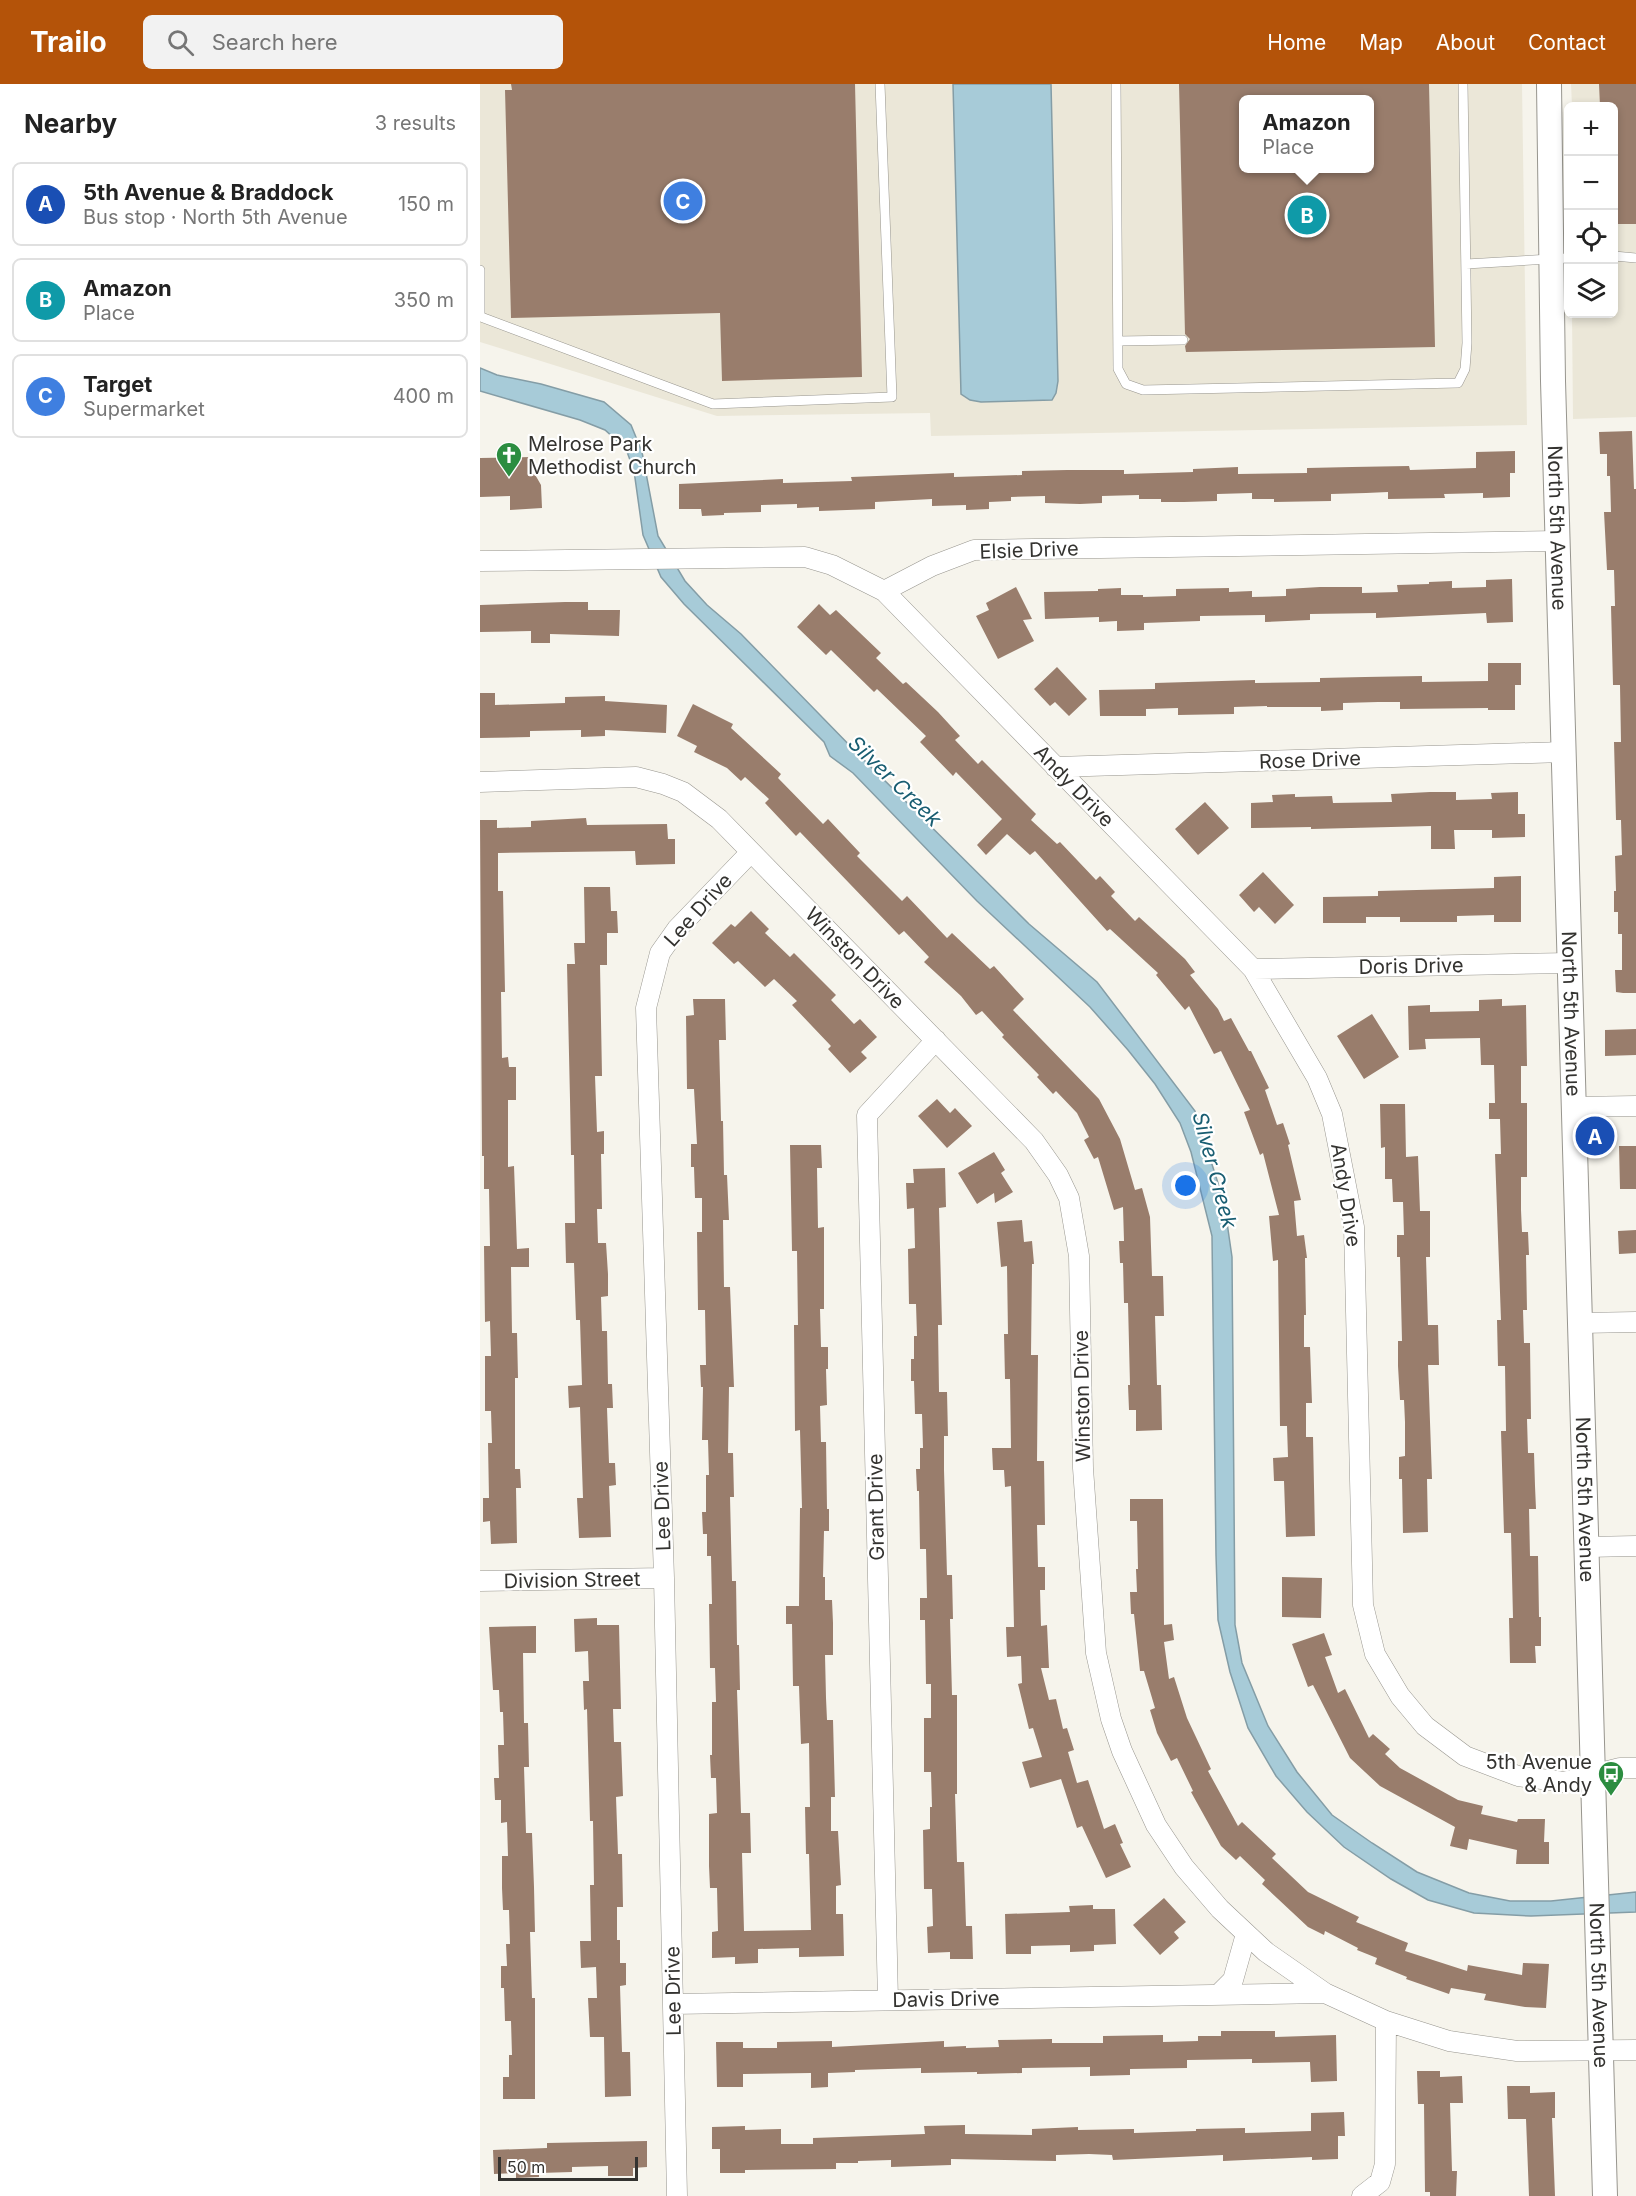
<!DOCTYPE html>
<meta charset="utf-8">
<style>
:root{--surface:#fff;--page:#f2f2f2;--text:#222;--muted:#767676;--line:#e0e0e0;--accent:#b45309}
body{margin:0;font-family:Inter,sans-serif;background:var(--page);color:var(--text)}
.controls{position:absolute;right:18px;top:18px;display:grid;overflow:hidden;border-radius:9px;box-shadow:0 3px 9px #0003}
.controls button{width:54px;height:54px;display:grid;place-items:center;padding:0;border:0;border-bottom:2px solid var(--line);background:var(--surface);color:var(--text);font:30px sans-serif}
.scale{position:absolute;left:18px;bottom:15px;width:140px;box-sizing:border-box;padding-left:6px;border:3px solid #343330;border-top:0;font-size:16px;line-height:21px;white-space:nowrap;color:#343330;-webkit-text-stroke:4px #fff;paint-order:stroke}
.you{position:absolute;left:706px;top:1102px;width:21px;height:21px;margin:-15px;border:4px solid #fff;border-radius:50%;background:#1a73e8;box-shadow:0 0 0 9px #1a73e833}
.badge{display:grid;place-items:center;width:39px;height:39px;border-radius:50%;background:var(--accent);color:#fff;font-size:20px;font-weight:700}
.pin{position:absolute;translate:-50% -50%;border:3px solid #fff;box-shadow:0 2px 6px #0006}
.popup{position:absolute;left:759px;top:11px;width:135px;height:78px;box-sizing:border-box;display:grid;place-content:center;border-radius:9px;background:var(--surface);filter:drop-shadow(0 2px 4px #0005);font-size:20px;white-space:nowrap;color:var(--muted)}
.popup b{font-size:22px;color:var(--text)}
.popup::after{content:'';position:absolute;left:50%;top:100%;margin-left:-12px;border:12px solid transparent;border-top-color:var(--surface)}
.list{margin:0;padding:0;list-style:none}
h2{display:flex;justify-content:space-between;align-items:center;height:78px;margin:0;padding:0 24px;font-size:26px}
h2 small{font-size:20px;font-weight:400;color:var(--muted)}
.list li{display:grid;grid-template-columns:39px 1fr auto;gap:18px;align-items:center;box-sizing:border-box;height:84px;margin:0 12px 12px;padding:0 12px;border:2px solid var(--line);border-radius:9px}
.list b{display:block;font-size:22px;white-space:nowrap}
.list p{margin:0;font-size:20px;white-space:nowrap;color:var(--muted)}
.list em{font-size:20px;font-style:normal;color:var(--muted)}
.icon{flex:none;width:33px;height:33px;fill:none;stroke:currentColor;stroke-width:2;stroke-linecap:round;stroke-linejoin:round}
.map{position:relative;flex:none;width:1156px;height:2112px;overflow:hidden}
header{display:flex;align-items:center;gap:36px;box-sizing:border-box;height:84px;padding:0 30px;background:var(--accent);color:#fff}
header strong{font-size:28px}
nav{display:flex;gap:33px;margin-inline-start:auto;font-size:21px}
.search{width:420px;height:54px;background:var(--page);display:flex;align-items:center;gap:15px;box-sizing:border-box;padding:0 21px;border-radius:9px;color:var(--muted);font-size:22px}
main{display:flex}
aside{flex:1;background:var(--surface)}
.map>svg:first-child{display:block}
.built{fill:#ebe7d8;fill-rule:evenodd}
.water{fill:#a7cbd8;stroke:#849da6;stroke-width:1.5}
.building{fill:#997d6c;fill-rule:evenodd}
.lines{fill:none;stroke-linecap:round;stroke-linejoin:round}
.service-casing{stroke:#97958e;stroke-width:10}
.minor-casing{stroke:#97958e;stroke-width:21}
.tertiary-casing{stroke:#97958e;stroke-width:26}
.service{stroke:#fff;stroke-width:9}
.minor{stroke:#fff;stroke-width:20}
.tertiary{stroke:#fff;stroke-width:24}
.labels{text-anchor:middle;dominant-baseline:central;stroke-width:4.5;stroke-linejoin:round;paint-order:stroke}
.poi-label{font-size:20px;fill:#343330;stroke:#fff;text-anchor:start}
.street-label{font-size:20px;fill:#343330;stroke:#fff}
.water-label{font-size:21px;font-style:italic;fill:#185d71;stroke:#fff}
</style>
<header>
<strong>Trailo</strong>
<div class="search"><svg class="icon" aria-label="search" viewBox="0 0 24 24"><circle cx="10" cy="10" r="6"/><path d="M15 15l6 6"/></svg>Search here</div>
<nav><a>Home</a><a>Map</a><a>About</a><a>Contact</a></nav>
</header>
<main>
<aside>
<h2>Nearby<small>3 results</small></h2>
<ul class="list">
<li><span class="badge" style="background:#1a4fb4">A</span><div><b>5th Avenue &amp; Braddock</b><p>Bus stop · North 5th Avenue</p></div><em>150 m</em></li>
<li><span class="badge" style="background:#0f9aa8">B</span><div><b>Amazon</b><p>Place</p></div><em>350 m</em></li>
<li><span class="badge" style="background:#3f7fe0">C</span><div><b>Target</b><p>Supermarket</p></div><em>400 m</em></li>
</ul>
</aside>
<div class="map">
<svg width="1156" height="2112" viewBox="0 0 1156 2112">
<rect width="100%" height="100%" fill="#f6f4ec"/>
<!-- built -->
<path class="built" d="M0 0H1042L1047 341 451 352 450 329 237 332 0 258ZM764 15H890V84H764Z
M1091 0H1156V333L1093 335 1092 230H1134V22H1092Z"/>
<!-- water -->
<path class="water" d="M473 0H571L578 297 576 309 572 316 501 318 490 316 481 310Z
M0 284 17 291 61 300 124 318 151 341 162 368 178 452 205 497 227 521 261 550 379 671 549 840 617 898 715 1027 744 1118 752 1173 755 1541 762 1579 788 1642 817 1688 852 1731 892 1759 937 1788 989 1809 1030 1817H1071L1156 1808V1828L1051 1832 994 1829 948 1816 911 1795 864 1763 827 1728 796 1692 768 1644 750 1588 738 1536 736 1471 732 1152 711 1068 700 1039 675 1000 648 966 610 923 497 817 373 689 350 672 344 658 204 520 181 493 163 451 154 387 146 365 125 346 100 336 0 307Z"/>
<!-- building -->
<path class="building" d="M31 0H375L382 293 242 297 240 229 31 234 25 6H32Z
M699 0H949L955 263 706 268 705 262 710 255 705 250ZM764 15H890V84H764Z
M1119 0H1156V140H1134V22H1120Z
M1152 347 1154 405H1156V909H1143L1136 908 1135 886H1142V850H1138V828H1134V807H1136L1135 772 1142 771 1141 736H1136L1134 658H1141L1140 601H1133L1131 522H1135L1134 486H1127L1124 428H1131L1130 392H1127V370H1120L1119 348Z
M1035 367V389H1030V413L1003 414V409L964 410 965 414 908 415V408L886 409 851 410V417L794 418V415H772V409L737 410V417L704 418H681V415H659V411L622 412V419L600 420 565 419V412L531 413V417L509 418V425L486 426V421L452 422V415L395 418V425L339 427V423L317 424V420L281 421V428L244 429V431L222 432 221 425H199V400L303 395V399L372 397 371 393 474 389V393L542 391V387L587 386H644V390L713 388V385L758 383V390L827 389V384L872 383 929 382 930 386 996 384V368Z
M53 373V387L61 401 62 424 30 426V412L0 413V374Z
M1032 495 1033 538 1007 539 1006 529 896 534V529L830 530V536L785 538V531L720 532V537L664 539V546L637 547V537L619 538V533L565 535 564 508 618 507V505L641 504V511H663V513L696 512V505L749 504V508L772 507V513L806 512V505L840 503H882V509L918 508 917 501 949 500V498L972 497V504L1006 503V496Z
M536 503 552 535 543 536 554 557 518 575 496 532 509 526 506 519Z
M85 518H108V526H140L139 552 70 550V559H51V547L0 548V521Z
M339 520 350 531 356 526 401 569 396 574 423 600 426 598 458 628 480 652 475 656 498 680 502 676 556 730 551 736 577 760 580 758 616 796 620 792 635 808 631 812 655 837 659 833 705 875 715 888 710 891 738 925 744 937 751 934 769 967H771L789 1004 785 1006 797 1041 803 1039 810 1060 808 1061 821 1116 814 1117 817 1152 824 1151 827 1174H825L826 1231H824V1263H830L832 1319H826V1353H833L835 1452 806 1453 804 1397H794L793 1374 808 1373 807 1342H800L798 1176 793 1177 789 1132 799 1131 783 1069 780 1071 764 1028 770 1026 741 967 734 970 709 922 705 926 676 891 678 889 630 845 627 847 555 767 550 771 527 750 506 771 497 761 522 735 476 688 473 692 440 658 446 652 397 605 394 608 351 566 346 571 317 543Z
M1008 579H1041V601H1035V626H1008V624L920 625V618H898L863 619V626L841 627V623H787V622L754 623V630L698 631V624L666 625V632H620L619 606 675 605V599L775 596V599L840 598V594L885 593 942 592V598L1008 597Z
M577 583 607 615 589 632 575 618 570 622 554 605Z
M0 609H15V621L85 619V613L125 612V617L187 621 186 649 125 646V652L101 653V646L50 647V653L0 654Z
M213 620 253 640 251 644 301 690 298 694 343 740 348 735 380 769 377 772 422 817 427 812 467 854 472 849 510 885 514 882 544 915 533 926 619 1015 640 1055 655 1106 662 1104 670 1133 672 1192H683L684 1232H675L677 1301H681L682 1346 656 1347V1326H649L648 1301H650L648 1219H644L643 1179H640L639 1157H644L643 1123 634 1126 618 1073 614 1075 604 1056 609 1053 597 1029 576 1007 573 1010 557 993 559 991 522 953 524 951 502 927 496 931 481 912 444 878 449 873 424 847 419 851 320 748 316 752 285 719 289 715 265 693 261 697 247 684 214 668 217 662 197 652Z
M950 708H976V716L1012 715 1011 709 1038 708V730H1045V753L1012 754V746H974L975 765H951V742L831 745V743L771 744V719L793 718 792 711 815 710V713L852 712 853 719 912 718 911 710Z
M725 718 749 744 718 771 695 745Z
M106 734 107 741 187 740 188 755H195V780L156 781 155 767 18 769V807H23L25 908H21L22 974 28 973 29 983H36V1016H28V1083L34 1082 37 1165 49 1164V1183H31L32 1249H37L38 1294H35V1385H40L41 1404H36L37 1459 11 1460 10 1437 3 1438V1414H9L8 1359H12L11 1327H5V1272H11L10 1237 5 1238 4 1162H10L9 1105H4V1072H2L0 736H17V744L51 743V737Z
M783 788 814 821 795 840 779 823 774 828 759 811Z
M1041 792V838H1014V831L977 832V838H920V833H886V839H843V813L898 812V807L1014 804V793Z
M104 803H130L131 827H137L138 849H127V881H120L122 992H115L117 1048 124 1047V1070H121L122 1125H117L118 1159H126L128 1190V1212L121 1213 122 1247H127L128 1300H132L133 1324H127L129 1379H135L136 1401 129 1402 131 1453 99 1454 97 1414H103L100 1323 89 1324 88 1302 102 1301 100 1236H96L94 1179H86L85 1139H95L94 1071H91L90 1015 87 880H95L94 859H105Z
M271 827 289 845 285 849 310 873 314 869 356 911 351 916 374 940 380 935 397 953 381 968 387 974 370 989 348 965 351 962 312 921 317 917 294 895 285 903 258 877 254 880 232 859 251 840 255 843Z
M213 915H245L246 956H239L241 1037H243L244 1091H247L249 1136H243L244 1203H250L254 1303H249L248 1369H253L254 1413H250L252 1497H256L257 1561H259L260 1606H257L261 1729H270L271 1769H262L264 1847 331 1846 329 1770H326L325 1723H330L329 1659 321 1660 319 1602H313L312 1540H306V1522H319L320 1424H322L320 1346 315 1347 314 1241H318L317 1167H312L310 1061H341L342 1084H337L338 1144 344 1143V1225H340L341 1263H348V1285H346L347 1321 340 1322 341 1358H346L347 1425H349V1447H344L343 1493H345V1516H352L353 1539V1571H345L346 1614 347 1636H353L355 1713H351V1747H358L361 1801 356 1802V1830H363L364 1872 319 1873V1864L278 1865V1879L255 1880V1873L232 1874V1848L238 1847 237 1804H230L229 1782V1730L237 1729 236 1694H231L230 1671H232V1618H236L235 1584H230L229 1520H232L231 1472H227V1450H223L222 1428H226V1391H229L228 1356H222L223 1303H221L220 1281H226L225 1226H218L217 1148H222V1114H215L214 1083H211V1060H217L214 1005H207L206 932 214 931Z
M1022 915V922L1046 921 1047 982H1041V1019H1047V1093H1041V1126L1042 1148H1048L1049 1171H1046L1047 1226H1043L1044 1259H1050L1051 1335H1047L1048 1369H1054L1055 1402 1056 1425H1049L1050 1472H1058L1059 1533H1061V1562H1055L1056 1579H1030L1029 1534H1033L1031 1449H1024L1021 1347H1026L1025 1282H1018L1017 1236H1021L1015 1070H1021L1020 1035H1009V1019H1015L1014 981H1001L1000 954 945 955 946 965 929 966 928 922 950 921V928L999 927V916Z
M892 930 919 973 884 995 857 952Z
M1156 945V971L1125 972V946Z
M457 1015 470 1029 475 1024 492 1042 467 1064 438 1032Z
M900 1020H925L926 1073 938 1072 940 1127H950V1173H946L948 1241H958L959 1281H948L952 1395H947L948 1448 923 1449 922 1395H919V1373L925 1372V1338L924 1316H920L918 1282V1257H922L920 1173H917V1151H924L923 1118H913L912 1095H905V1063L901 1064Z
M1139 1062H1156V1105H1140Z
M514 1068 525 1086 521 1089 533 1108 515 1119 514 1109 497 1120 478 1089Z
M465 1084 466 1123 459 1124 462 1241H458L459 1308H467L468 1352H464V1386L467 1491H472L473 1535H470L472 1611H477V1710H475L477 1778H484L486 1842H492L493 1875H470V1868L448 1869 447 1843 453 1842 452 1805H444L443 1746 450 1745V1723H452L451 1688H444V1634H451V1600H446L445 1536H440V1514H447L446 1465H440L439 1407H437L436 1385H440V1364H443L442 1330H435L434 1297H431V1275H434V1252H437L436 1220H429L428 1165 435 1164 434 1124 427 1125 426 1099H434L433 1085Z
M542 1136 544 1158 552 1157 554 1180H552L551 1271H558L557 1377H564L565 1441H557L558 1483H565V1506H560L561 1542 567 1541 569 1584H561L569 1616 576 1615 583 1645 587 1644 594 1666 588 1668 597 1699 608 1696 624 1745 635 1740 643 1759 640 1760 651 1783 626 1794 602 1742 597 1744 581 1695 550 1704 542 1678 562 1673 553 1644 549 1645 538 1600 542 1599 541 1572 527 1573 526 1543H534L531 1402 525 1403 524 1386H513L512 1364H531L530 1295H525L524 1250H528L527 1182 521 1183 517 1138Z
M1156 1146V1169L1139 1170 1138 1147Z
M650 1415H683L684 1541 692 1540 694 1556 684 1558 689 1595 694 1593 707 1634 731 1685 728 1687 758 1742 762 1738 796 1770 792 1774 828 1808 879 1833 876 1838 928 1859 925 1867 987 1887 988 1881 1042 1891 1043 1879 1069 1880 1066 1924 1045 1923 1004 1916 1006 1910 971 1904 969 1910 926 1895 927 1893 895 1880 897 1874 877 1866 878 1864 845 1847 844 1851 828 1843 782 1800 785 1796 760 1772 756 1776 741 1762 711 1708 713 1707 697 1674 691 1677 677 1649 670 1626 675 1624 664 1587H660L654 1530H651L650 1508H657L656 1485H658L657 1437H650Z
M802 1493 842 1494 841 1534 802 1533Z
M117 1534V1541H139L141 1625H133L134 1658H141L143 1712 136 1713 138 1770H142L143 1823H137V1856H140V1879H146V1901L140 1902 142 1968H150L151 2012 125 2013 124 1953H110L108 1914H117L116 1883 101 1884 100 1857H111L110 1801H114L113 1737H110L107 1625 104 1626 103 1597H109L108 1567 95 1568 94 1535Z
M56 1542V1569H43L44 1639H48L49 1683H44L46 1749H52L54 1803 55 1848H50L52 1914H55V2015H23V1993H29V1971H32L31 1937H25L24 1904H21V1882H27L26 1860H30L29 1826H23L22 1804V1772H28L27 1738 21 1739V1716H15L14 1694H19L18 1661H24L23 1628H20L19 1606H13L9 1543Z
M844 1549 852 1571 845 1573 858 1609 865 1605 889 1654 893 1650 910 1665 905 1670 920 1684 978 1716 1003 1722 1001 1730 1037 1738 1038 1735H1065L1064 1758H1069V1780H1036L1037 1766 989 1755 987 1766 970 1762 975 1743 900 1702 870 1674 833 1601 828 1603 812 1560Z
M684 1814 706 1838 694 1848 699 1854 680 1871 653 1841Z
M613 1821V1825H635L636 1860 614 1861V1867L590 1868V1861L551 1862V1870H526L525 1830 590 1828 589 1822Z
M741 1947H795V1953L856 1951 857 1997 831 1998 830 1978 772 1979V1975L707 1976V1984L650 1985V1991L610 1992V1983L542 1984V1989L497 1990V1988L441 1989V1984L375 1986V1988L348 1989V2003L331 2004V1989L263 1990V2003H237L236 1958H263V1964H297V1958L352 1957V1963L464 1957V1963L486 1962V1964L519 1963 518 1956 572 1955V1959H623V1952L683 1951V1958L718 1957V1952H741Z
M937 1987H960V1993L982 1992 983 2019H970L972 2087H977L976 2112H950V2108H945L944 2020H938Z
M1027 2002H1050V2009L1075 2008V2034H1072L1075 2112H1049L1046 2035H1028Z
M864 2028 865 2052H858V2075L832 2076V2073L743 2077V2071L633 2076 632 2071 609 2070 576 2071V2077L471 2075V2081L411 2083V2076L378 2077V2079H356V2085L265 2086V2089H240V2065H232V2043L265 2042V2046L301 2045V2060H333V2054L445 2050 444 2042 485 2041V2050L552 2051V2045L598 2043V2046L654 2045V2049L716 2047V2045L765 2044V2049L831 2047V2029Z
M167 2057V2083L153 2084V2092H128V2082L92 2083V2088L59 2089V2093L36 2094V2089L14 2090 13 2066 67 2064V2059Z"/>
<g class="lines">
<!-- service casing -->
<g class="service-casing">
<path id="service" d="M636 0 638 285 646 300 663 306 978 299 985 285 987 259 983 0
M1134 172 1156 174
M986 180 1088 174
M0 186V233
M1 233 233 320 412 313 400 0
M638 257 703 256"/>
</g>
<!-- minor casing -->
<g class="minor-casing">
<path id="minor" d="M0 477 325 473 352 481 404 507 452 482 494 466 1078 457
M404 507 773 885 837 994 852 1030 874 1143 883 1521 895 1570 920 1612 945 1642 985 1672 1038 1692 1084 1698 1140 1684H1156
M575 683 1084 668
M0 698 156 693 183 700 203 708 239 735 554 1057 578 1091 589 1114 599 1172 603 1384 616 1569 631 1635 642 1667 676 1741 704 1783 740 1825 786 1868 845 1909 906 1937 969 1957 1037 1967 1156 1966
M773 885 1090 879
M1094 1023 1156 1022
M1100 1239 1156 1238
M1106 1463 1156 1462
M0 1497 184 1494
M739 1910 753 1896 766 1850
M408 1916 387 1031 456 956
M193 1920 845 1909
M197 2112 184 1494 166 924 180 869 197 845 271 768
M882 2112 900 2098 905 2080 906 1937"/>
</g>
<!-- tertiary casing -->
<g class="tertiary-casing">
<g id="tertiary">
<path id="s1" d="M1069 0 1073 297 1125 2112"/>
</g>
</g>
<!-- service -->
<use href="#service" class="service"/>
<!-- minor -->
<use href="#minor" class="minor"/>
<!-- tertiary -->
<use href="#tertiary" class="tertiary"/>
</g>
<!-- icons -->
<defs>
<g id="church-pin" transform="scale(1.35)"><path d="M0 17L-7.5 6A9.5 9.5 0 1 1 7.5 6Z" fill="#2c8d40" stroke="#fff"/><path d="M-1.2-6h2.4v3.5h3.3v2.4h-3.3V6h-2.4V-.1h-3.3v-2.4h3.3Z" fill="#fff"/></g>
<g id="bus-pin" transform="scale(1.35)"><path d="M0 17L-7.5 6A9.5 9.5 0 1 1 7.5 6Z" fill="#2c8d40" stroke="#fff"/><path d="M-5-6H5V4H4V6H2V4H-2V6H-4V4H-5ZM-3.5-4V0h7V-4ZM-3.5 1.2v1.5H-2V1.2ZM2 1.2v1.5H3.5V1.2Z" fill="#fff"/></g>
</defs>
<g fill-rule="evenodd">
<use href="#church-pin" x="29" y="371"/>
<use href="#bus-pin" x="1131" y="1690"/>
</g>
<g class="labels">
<!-- poi labels -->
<g class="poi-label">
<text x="48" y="360">Melrose Park<tspan x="48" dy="23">Methodist Church</tspan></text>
<text x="1112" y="1678" text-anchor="end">5th Avenue<tspan x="1112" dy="23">&amp; Andy</tspan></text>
</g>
<!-- street labels -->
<g class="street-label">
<text stroke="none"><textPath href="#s1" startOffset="444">North 5th Avenue</textPath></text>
<text transform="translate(549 466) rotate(-2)">Elsie Drive</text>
<text transform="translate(830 676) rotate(-2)">Rose Drive</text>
<text transform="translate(594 702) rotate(46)">Andy Drive</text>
<text transform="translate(218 826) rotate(-48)">Lee Drive</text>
<text transform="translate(375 874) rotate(46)">Winston Drive</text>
<text transform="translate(931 882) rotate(-1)">Doris Drive</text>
<text stroke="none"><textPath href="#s1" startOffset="930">North 5th Avenue</textPath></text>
<text transform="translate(866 1111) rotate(81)">Andy Drive</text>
<text transform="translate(602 1312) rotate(-91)">Winston Drive</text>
<text stroke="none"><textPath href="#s1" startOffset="1416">North 5th Avenue</textPath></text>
<text transform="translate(182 1422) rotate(-92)">Lee Drive</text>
<text transform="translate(396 1423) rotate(-91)">Grant Drive</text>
<text transform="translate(92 1496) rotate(-1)">Division Street</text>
<text stroke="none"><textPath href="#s1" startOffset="1902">North 5th Avenue</textPath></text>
<text transform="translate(193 1907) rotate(-91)">Lee Drive</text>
<text transform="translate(466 1915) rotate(-1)">Davis Drive</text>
</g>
<!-- water labels -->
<g class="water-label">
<text transform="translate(415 697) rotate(44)">Silver Creek</text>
<text transform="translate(735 1086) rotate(75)">Silver Creek</text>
</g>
</g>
</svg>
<div class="controls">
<button>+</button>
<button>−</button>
<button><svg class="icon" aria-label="locate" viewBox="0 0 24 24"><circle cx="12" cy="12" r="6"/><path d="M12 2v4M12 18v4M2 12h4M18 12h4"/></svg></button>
<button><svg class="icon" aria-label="layers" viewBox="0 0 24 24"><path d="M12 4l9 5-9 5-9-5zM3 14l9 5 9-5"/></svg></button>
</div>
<div class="scale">50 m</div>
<div class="you"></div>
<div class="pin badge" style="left:1115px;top:1052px;background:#1a4fb4">A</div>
<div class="pin badge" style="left:827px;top:131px;background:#0f9aa8">B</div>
<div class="popup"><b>Amazon</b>Place</div>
<div class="pin badge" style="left:203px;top:117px;background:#3f7fe0">C</div>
</div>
</main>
